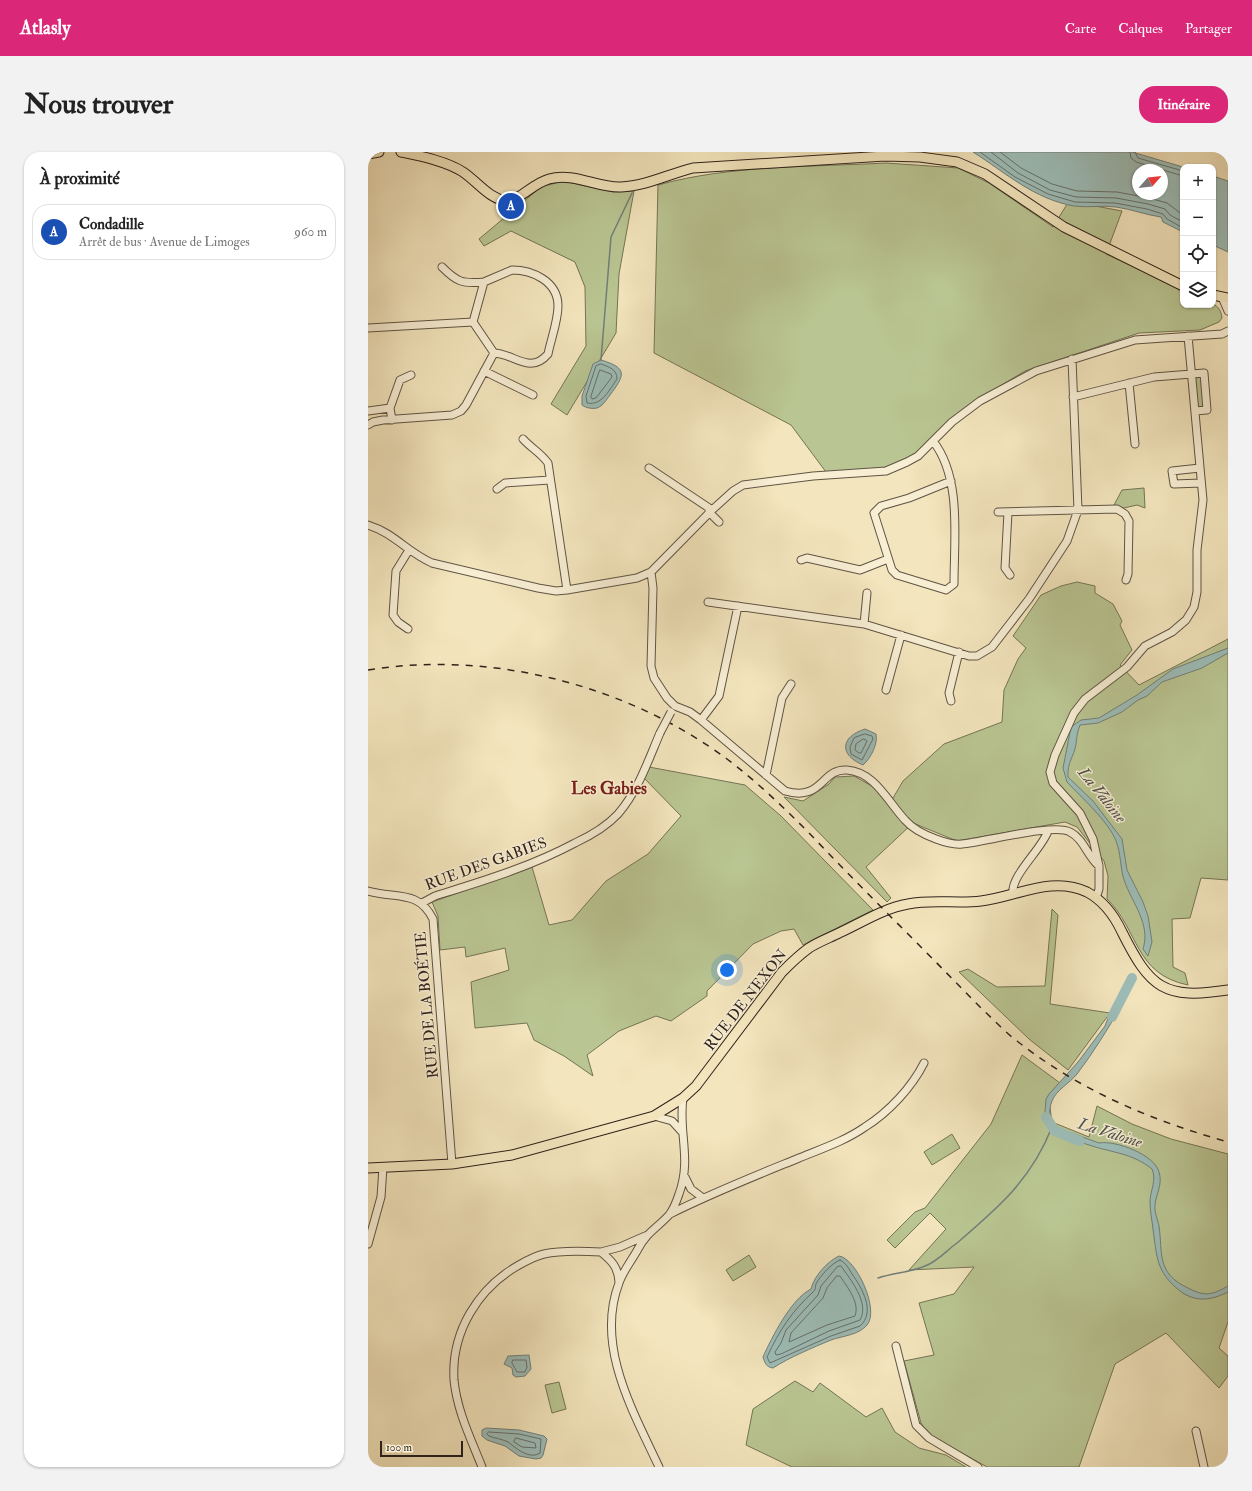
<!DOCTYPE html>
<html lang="fr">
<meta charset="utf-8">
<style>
:root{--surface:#fff;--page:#f2f2f2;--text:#222;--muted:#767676;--line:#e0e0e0;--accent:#db2777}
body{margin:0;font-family:"IM FELL Double Pica",serif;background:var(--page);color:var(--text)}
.controls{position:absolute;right:12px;top:12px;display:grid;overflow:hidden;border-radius:8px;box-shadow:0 1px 3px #0004}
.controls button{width:36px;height:36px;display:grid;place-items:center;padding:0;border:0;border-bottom:1px solid var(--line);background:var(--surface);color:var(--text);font:20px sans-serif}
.compass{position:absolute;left:764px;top:12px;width:36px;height:36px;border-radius:50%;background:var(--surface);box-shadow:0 1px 3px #0004;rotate:63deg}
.scale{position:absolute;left:12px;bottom:10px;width:83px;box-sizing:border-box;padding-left:4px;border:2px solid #2f231b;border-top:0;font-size:11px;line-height:14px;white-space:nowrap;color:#2f231b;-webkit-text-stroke:3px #f7eed4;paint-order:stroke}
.you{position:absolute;left:359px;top:818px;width:14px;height:14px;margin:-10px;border:3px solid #fff;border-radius:50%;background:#1a73e8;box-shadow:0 0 0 6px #1a73e833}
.badge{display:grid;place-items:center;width:26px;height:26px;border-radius:50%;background:var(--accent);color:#fff;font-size:13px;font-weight:700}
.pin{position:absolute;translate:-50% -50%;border:2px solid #fff;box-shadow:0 1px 4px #0006}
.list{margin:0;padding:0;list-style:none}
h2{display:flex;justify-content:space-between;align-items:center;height:52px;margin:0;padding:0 16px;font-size:17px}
h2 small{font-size:13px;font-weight:400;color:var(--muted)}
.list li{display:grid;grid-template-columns:26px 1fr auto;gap:12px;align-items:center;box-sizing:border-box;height:56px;margin:0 8px 8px;padding:0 8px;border:1px solid var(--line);border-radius:16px}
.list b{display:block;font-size:15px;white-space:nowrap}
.list p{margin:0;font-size:13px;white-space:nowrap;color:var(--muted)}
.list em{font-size:13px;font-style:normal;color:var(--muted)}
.icon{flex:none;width:22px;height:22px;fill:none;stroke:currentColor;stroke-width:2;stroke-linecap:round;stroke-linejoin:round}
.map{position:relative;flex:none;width:860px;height:1315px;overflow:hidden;border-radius:16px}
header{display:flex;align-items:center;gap:24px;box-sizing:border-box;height:56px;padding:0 20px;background:var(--accent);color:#fff}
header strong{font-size:19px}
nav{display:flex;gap:22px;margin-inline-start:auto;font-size:14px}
.intro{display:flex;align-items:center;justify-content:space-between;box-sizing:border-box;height:96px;padding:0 24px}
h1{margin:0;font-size:28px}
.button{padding:10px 18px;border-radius:16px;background:var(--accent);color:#fff;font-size:14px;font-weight:700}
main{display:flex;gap:24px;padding:0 24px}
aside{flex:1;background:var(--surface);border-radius:16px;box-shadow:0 1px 3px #0004}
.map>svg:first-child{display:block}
.green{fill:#b9c592;stroke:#747456}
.water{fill:#9dbdb8;stroke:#717f79;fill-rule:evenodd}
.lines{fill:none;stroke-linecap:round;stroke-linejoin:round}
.shore{stroke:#66706a;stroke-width:1}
.stream{stroke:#717f79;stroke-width:1.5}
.river{stroke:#9dbdb8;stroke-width:10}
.minor-casing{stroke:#605444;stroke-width:9}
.major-casing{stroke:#2f231b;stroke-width:11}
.minor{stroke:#f7eed4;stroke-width:7}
.major{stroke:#f3e5bd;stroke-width:9}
.rail{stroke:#2f231b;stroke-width:1.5;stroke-dasharray:7 7;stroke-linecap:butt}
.minor-bridge-casing{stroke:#605444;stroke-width:9;stroke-linecap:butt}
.minor-bridge{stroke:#f7eed4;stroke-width:7}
.labels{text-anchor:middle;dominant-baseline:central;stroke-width:3;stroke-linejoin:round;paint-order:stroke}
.street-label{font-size:15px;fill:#2f231b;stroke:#f7eed4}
.water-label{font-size:16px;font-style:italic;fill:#50514a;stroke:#f7eed4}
.quarter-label{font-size:17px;font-weight:bold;fill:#7a1f14;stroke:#f7eed4}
</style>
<header>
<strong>Atlasly</strong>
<nav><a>Carte</a><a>Calques</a><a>Partager</a></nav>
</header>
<div class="intro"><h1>Nous trouver</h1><a class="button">Itinéraire</a></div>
<main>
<aside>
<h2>À proximité<small></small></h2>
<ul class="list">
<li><span class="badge" style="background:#1a4fb4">A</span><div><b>Condadille</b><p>Arrêt de bus · Avenue de Limoges</p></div><em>960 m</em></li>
</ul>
</aside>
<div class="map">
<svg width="860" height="1315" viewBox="0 0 860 1315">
<rect width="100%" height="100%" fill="#f3e5bd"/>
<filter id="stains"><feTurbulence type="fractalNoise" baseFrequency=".005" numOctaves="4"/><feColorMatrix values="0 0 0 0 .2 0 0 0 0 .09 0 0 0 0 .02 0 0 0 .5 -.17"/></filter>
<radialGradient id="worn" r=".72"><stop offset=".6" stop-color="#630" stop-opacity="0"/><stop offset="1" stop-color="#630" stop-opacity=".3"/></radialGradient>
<!-- green -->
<path class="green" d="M518 11 590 16 621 31 685 75 701 49 754 59 738 102 815 138V153L845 152C851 155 853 159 854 166L851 170 832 178 771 181 657 219 609 248 547 302 520 316 458 320 423 273 286 201 290 33C362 13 444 15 518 11Z
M195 29 245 40 266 39 251 122 248 181 199 263 183 252 218 194 217 135 207 110 143 79 116 94 111 87 173 35Z
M834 225 836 255 830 256 827 226Z
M776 336 777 356 769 353 756 356 746 353 754 338Z
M709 430 727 434V441L745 452 754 469 752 473 764 498 752 513 771 533 860 487V728L833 726 822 766 804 767 805 815 817 821 820 833C766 822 771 778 739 747L740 724 736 709 709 675 697 670 589 689 545 671 498 715 523 746 519 750 416 645 435 649 461 632 467 625 486 624 525 646 535 629 576 592 634 570 636 538 650 507 658 496 645 484 673 443 693 434Z
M281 615 377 633 413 664 505 758 435 793 426 777 413 779 385 792 339 839V844L303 869 288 864 251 879 219 903 225 924 196 904 166 888 159 871 107 876 103 830 141 818 137 796 98 805 97 795 72 798 70 764 64 750 164 715 181 773 204 768 238 729 280 702 313 664 275 625Z
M684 757 690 763 682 852 742 861 700 918 661 887 591 820 600 817 629 835 677 834Z
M654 903 692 931 681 949 684 970 721 985 729 954 764 972 803 987 860 1002V1170L851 1196 860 1204V1224L851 1236 798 1181 747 1212 711 1315H619L560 1282 553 1271 536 1209 566 1203 551 1151 586 1142 606 1115 541 1118 578 1077 562 1061 527 1096 519 1088 547 1060 557 1056 623 972Z
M584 982 592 996 564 1013 556 1000Z
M381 1103 388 1115 365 1129 358 1118Z
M427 1229 445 1240 452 1231 498 1265 514 1256 527 1280 551 1296 578 1303 598 1315H424L378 1293 385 1257Z
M191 1230 198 1257 184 1261 177 1233Z"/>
<!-- water -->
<path class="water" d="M605 0H764L815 15V80L795 70 793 65C778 63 763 57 748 55 734 53 720 56 706 54 666 47 638 21 605 0ZM770 18H794V42H770Z
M845 24 860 29V100L845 93Z
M233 208C260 216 257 223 242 243 238 248 235 254 229 256 224 257 218 256 214 253V244L225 212Z
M860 496V501L834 516 794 530 779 544 770 548 754 560 730 571 712 573C709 581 709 584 708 592 706 605 699 610 700 625L725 649 754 687 759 718 775 750 780 764 784 790 780 804 775 797C783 772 764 751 756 728 752 715 753 701 748 689 741 670 713 645 699 630L695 616 703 575 713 568 731 566 769 543 805 517Z
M497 577 508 582C510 592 503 606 495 613 471 603 472 585 497 577Z
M750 852 753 854C740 877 725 901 709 922 702 931 688 938 684 949 680 959 681 970 690 976L731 991C748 988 787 1003 791 1020 795 1032 788 1042 787 1053 786 1060 790 1068 791 1074 795 1102 788 1121 820 1136 837 1145 844 1143 860 1134V1140C844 1148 828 1151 812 1139 788 1120 789 1105 785 1077 784 1068 782 1059 782 1050 782 1039 789 1028 784 1017 764 1001 745 1001 721 993 707 989 694 981 682 975L678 969 677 960 678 947 681 942 710 910 737 874 742 861Z
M471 1104C488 1106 512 1158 499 1173 491 1183 474 1184 463 1188 444 1196 422 1205 405 1216 398 1215 397 1211 395 1205 404 1185 423 1147 443 1137 446 1124 460 1109 471 1104Z
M161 1203 163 1217 157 1224 148 1225 145 1223 144 1216 136 1212 140 1204Z
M118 1276 151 1278 176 1284 179 1287 175 1303 173 1306 168 1307 151 1304 137 1294 119 1288 114 1284V1278Z"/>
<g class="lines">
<!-- shore -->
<path class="shore" d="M612 0 647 25 680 42 707 50 747 51 779 57 795 62 799 67 815 76
M623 0 650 21 682 38 708 45 748 46 780 52 797 57 802 63 815 70
M632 0 653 16 684 32 709 39 749 40 781 46 799 51 815 63
M762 0 763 6 768 10 815 24
M767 0 770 6 815 19
M233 212C241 215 249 217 249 227 241 238 234 254 219 251L218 244 228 214Z
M232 218 243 222 244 225 228 246 224 247 223 245Z
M497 582 504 584 505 587 494 608 483 602 482 595 486 586Z
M496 587 499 589 493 601H491L487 598 488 592Z
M472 1108C478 1111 481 1117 484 1122 494 1136 508 1160 492 1174L463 1184 402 1211 399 1205C411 1179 424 1159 445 1140 448 1138 447 1135 448 1132 452 1124 464 1111 472 1108Z
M473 1114C482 1127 502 1151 492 1168L461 1179 413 1202 408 1203 407 1200 413 1191 418 1178 450 1143 453 1134 469 1115Z
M469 1124H472C479 1135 492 1150 487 1164L459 1173 421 1190 423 1181 455 1146 459 1136Z
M145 1208H158L159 1215 157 1220H149L144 1211Z
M121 1280 151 1282 173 1287 172 1301C161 1308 148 1296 140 1290 134 1287 126 1286 121 1284L119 1282Z
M148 1286 167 1291 168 1296 154 1295 146 1290Z"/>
<!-- stream -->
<path class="stream" d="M233 208 243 85 264 41
M510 1126C526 1121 543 1120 557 1114 569 1110 579 1098 589 1091 631 1055 663 1028 684 975"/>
<!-- river -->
<path class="river" d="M744 865 764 826
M678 965 687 979 712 989"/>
<!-- minor casing -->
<g class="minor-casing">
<path id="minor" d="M74 115C89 130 94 132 116 130
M144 118C164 118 190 129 190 154 190 169 183 187 180 202 162 223 147 202 126 201L105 170 116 130Z
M854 145 860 159
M0 176 105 170
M116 219 165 243
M761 231 767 292
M705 245 786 225 836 221 839 258 827 259
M22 256 32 228 43 223
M0 259 22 256 24 268
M0 273 5 270 15 268 84 263 93 259 98 253 126 201
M155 287C163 296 173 301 180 311L199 438
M565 289C594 326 586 386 586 432L578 438 529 423 524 418 506 361 513 354 541 346 583 329
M281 316 344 358
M832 316 804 319 806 332 833 331
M129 337 137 331 182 328
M341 360 351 370
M630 360 749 357 757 362 761 369 760 422 758 428
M640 360 637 416 642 423
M0 373C26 381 39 400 64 411L170 436 188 439 199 438 269 426 283 420 344 358 365 339 375 333 445 324 518 319 539 310 550 304 584 270 612 249 668 219 767 188 854 182 860 179
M433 408 439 406 492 418 520 407
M283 420 285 436 283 514 286 526 299 546 307 554 322 560 333 568 417 639C455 650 453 616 479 618 507 620 520 650 537 668 544 676 557 683 568 687 576 690 585 693 594 692 616 690 687 671 702 680 716 687 719 704 731 714
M340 450 496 472 601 504H609L624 495 661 447 699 389 710 358 704 207
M496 472 499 441
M40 477 30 470 25 463 28 419 41 398
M518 538 533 483
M583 549 581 541 591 500
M333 568 351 544 370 454
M398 623 414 546 423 532
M0 739C27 747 50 737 65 767L84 1012
M645 742C642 724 674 697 680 679
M728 746 731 737V714L725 687 712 661 685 631 682 620 687 603 706 561 717 547 759 515 777 494 804 480 818 468 826 455 829 440V398L835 348 820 184
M54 751 67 744C115 729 162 715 207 691 222 684 238 675 250 662 270 639 280 609 292 581
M286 964 304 969 314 980
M317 1025 323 1037 335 1046
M302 1062C344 1041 387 1024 431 1006 453 997 477 989 497 975 521 960 544 935 556 911
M0 1092 13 1045 15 1015
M251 1130C250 1115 244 1109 233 1100L252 1095 277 1084
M528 1194 548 1273 561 1286 610 1315
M828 1279 836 1315
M114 1315C103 1287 89 1259 86 1228 83 1180 110 1136 151 1113 158 1109 167 1104 176 1102 194 1098 215 1099 233 1100
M291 1315C265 1259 227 1194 251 1131 255 1119 264 1108 270 1097 279 1080 289 1076 301 1063 305 1058 309 1048 311 1042 324 1007 310 980 315 946"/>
</g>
<!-- major casing -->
<g class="major-casing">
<path id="major" d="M33 0C52 4 78 9 95 20 111 31 120 46 140 50 155 45 166 31 181 27 206 20 229 36 253 35 278 34 301 22 325 16L517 4 552 5 589 10 617 22 696 75 815 134
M0 2 11 0
M845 143 860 146
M0 1016 84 1012 144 1003 286 964 315 946 328 934 414 820C423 811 431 803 441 796 450 790 461 786 471 781 493 771 516 756 540 752 564 747 589 752 613 749 648 745 684 723 719 740 736 749 746 763 754 780 782 836 796 848 860 838"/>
</g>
<!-- minor -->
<use href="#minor" class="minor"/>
<!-- major -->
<use href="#major" class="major"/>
<!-- rail -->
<path class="rail" d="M0 518C123 498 259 533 359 607 397 636 431 670 464 705 492 734 521 763 550 792 572 814 593 836 615 858 626 868 637 880 649 889 713 939 782 968 860 990"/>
<!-- minor-bridge casing -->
<g class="minor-bridge-casing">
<path id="minor-bridge" d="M292 581 303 560"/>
</g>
<!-- minor-bridge -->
<use href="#minor-bridge" class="minor-bridge"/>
</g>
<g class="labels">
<!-- street labels -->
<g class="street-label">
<text transform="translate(118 712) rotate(-20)">RUE DES GABIES</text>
<text transform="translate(378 848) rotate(-52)">RUE DE NEXON</text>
<text transform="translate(59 853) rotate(-95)">RUE DE LA BOÉTIE</text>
</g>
<!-- water labels -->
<g class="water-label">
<text transform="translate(734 643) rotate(51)">La Valoine</text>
<text transform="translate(742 981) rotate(17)">La Valoine</text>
</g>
<!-- quarter labels -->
<g class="quarter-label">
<text x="241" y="636">Les Gabies</text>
</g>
</g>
<rect width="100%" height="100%" filter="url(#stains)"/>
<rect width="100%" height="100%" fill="url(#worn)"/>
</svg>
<div class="controls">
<button>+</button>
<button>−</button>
<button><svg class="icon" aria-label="locate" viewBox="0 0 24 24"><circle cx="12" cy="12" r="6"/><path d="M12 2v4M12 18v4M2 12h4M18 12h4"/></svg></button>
<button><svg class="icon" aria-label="layers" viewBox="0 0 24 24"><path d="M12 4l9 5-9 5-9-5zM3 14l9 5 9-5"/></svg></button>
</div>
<svg class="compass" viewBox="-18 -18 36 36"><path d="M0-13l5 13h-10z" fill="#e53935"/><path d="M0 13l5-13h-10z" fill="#767676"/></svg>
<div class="scale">100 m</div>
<div class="you"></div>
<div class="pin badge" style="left:143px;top:54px;background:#1a4fb4">A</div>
</div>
</main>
